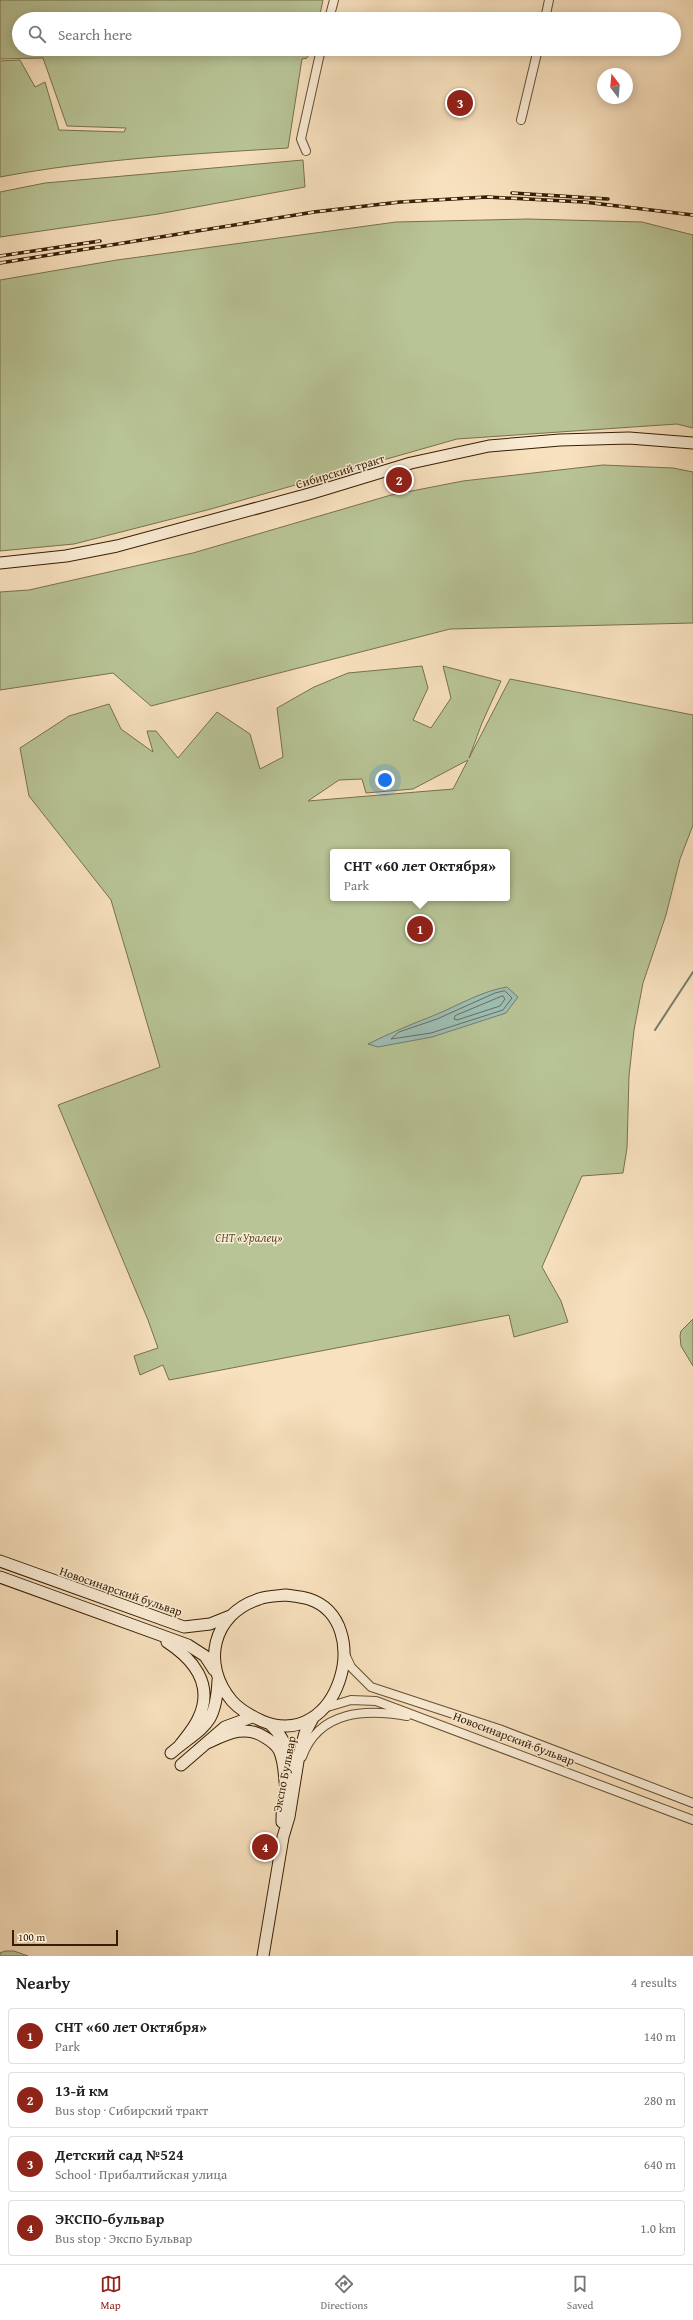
<!DOCTYPE html>
<meta charset="utf-8">
<style>
:root{--surface:#fff;--page:#f6f6f6;--text:#222;--muted:#767676;--line:#e0e0e0;--accent:#8f2418}
body{margin:0;font-family:"Gentium Book Plus",serif;background:var(--page);color:var(--text)}
.compass{position:absolute;left:597px;top:68px;width:36px;height:36px;border-radius:50%;background:var(--surface);box-shadow:0 2px 10px #0003;rotate:344deg}
.scale{position:absolute;left:12px;bottom:10px;width:106px;box-sizing:border-box;padding-left:4px;border:2px solid #371e02;border-top:0;font-size:11px;line-height:14px;white-space:nowrap;color:#371e02;-webkit-text-stroke:3px #faecd5;paint-order:stroke}
.you{position:absolute;left:385px;top:780px;width:14px;height:14px;margin:-10px;border:3px solid #fff;border-radius:50%;background:#1a73e8;box-shadow:0 0 0 6px #1a73e833}
.badge{display:grid;place-items:center;width:26px;height:26px;border-radius:50%;background:var(--accent);color:#fff;font-size:13px;font-weight:700}
.pin{position:absolute;translate:-50% -50%;border:2px solid #fff;box-shadow:0 1px 4px #0006}
.popup{position:absolute;left:330px;top:849px;width:180px;height:52px;box-sizing:border-box;display:grid;place-content:center;border-radius:4px;background:var(--surface);filter:drop-shadow(0 1px 3px #0005);font-size:13px;white-space:nowrap;color:var(--muted)}
.popup b{font-size:15px;color:var(--text)}
.popup::after{content:'';position:absolute;left:50%;top:100%;margin-left:-8px;border:8px solid transparent;border-top-color:var(--surface)}
.list{margin:0;padding:0;list-style:none}
h2{display:flex;justify-content:space-between;align-items:center;height:52px;margin:0;padding:0 16px;font-size:17px}
h2 small{font-size:13px;font-weight:400;color:var(--muted)}
.list li{display:grid;grid-template-columns:26px 1fr auto;gap:12px;align-items:center;box-sizing:border-box;height:56px;margin:0 8px 8px;padding:0 8px;border:1px solid var(--line);border-radius:4px}
.list b{display:block;font-size:15px;white-space:nowrap}
.list p{margin:0;font-size:13px;white-space:nowrap;color:var(--muted)}
.list em{font-size:13px;font-style:normal;color:var(--muted)}
.icon{flex:none;width:22px;height:22px;fill:none;stroke:currentColor;stroke-width:2;stroke-linecap:round;stroke-linejoin:round}
.map{position:relative;flex:none;width:693px;height:1956px;overflow:hidden}
.search{position:absolute;background:var(--surface);box-shadow:0 2px 10px #0003;left:12px;right:12px;top:12px;height:44px;display:flex;align-items:center;gap:10px;box-sizing:border-box;padding:0 14px;border-radius:22px;color:var(--muted);font-size:15px}
.sheet{height:308px;background:var(--surface)}
nav{display:flex;justify-content:space-around;align-items:center;box-sizing:border-box;height:56px;border-top:1px solid var(--line);background:var(--surface);font-size:11px;color:var(--muted)}
nav a{display:grid;justify-items:center;gap:2px}
nav .on{color:var(--accent)}
.map>svg:first-child{display:block}
.green{fill:#b8c496;stroke:#78714c;fill-rule:evenodd}
.water{fill:#9dbdb4;stroke:#747d6d}
.lines{fill:none;stroke-linecap:round;stroke-linejoin:round}
.shore{stroke:#6a6e5b;stroke-width:1}
.stream{stroke:#747d6d;stroke-width:2}
.street-casing{stroke:#674f31;stroke-width:10}
.secondary-casing{stroke:#371e02;stroke-width:13}
.street{stroke:#faecd5;stroke-width:8}
.secondary{stroke:#faecd5;stroke-width:11}
.rail-casing{stroke:#371e02;stroke-width:3.5}
.rail{stroke:#faecd5;stroke-width:2;stroke-dasharray:6;stroke-linecap:butt}
.labels{text-anchor:middle;dominant-baseline:central;stroke-width:3;stroke-linejoin:round;paint-order:stroke}
.street-label{font-size:12px;fill:#371e02;stroke:#faecd5}
.park-label{font-size:12px;font-style:italic;fill:#5e502e;stroke:#faecd5}
</style>
<div class="map">
<svg width="693" height="1956" viewBox="0 0 693 1956">
<rect width="100%" height="100%" fill="#f8e1be"/>
<filter id="stains"><feTurbulence type="fractalNoise" baseFrequency=".005" numOctaves="4"/><feColorMatrix values="0 0 0 0 .2 0 0 0 0 .09 0 0 0 0 .02 0 0 0 .5 -.17"/></filter>
<radialGradient id="worn" r=".72"><stop offset=".6" stop-color="#630" stop-opacity="0"/><stop offset="1" stop-color="#630" stop-opacity=".3"/></radialGradient>
<!-- green -->
<path class="green" d="M0 0H323L319 19H19V49H312L307 58 302 59 288 148C192 154 95 159 0 177V61L20 60 35 87 45 82 59 130 124 132 126 128 67 126 43 58 0 59Z
M303 160 305 187 158 214 0 237V192L45 183Z
M528 219 642 222 693 235V428L677 424 457 439 211 509 74 544 0 551V280L117 260 396 222Z
M603 465 673 468 693 472V623L450 629 151 706 113 673 0 690V592L29 590 193 553 391 495 463 481Z
M422 666 428 688 413 720 431 728 451 698 443 666 501 681 482 723 469 758 510 679 693 715V825L680 859 666 915 643 983 634 1030 629 1076 627 1148 623 1173 582 1176 542 1267 561 1301 568 1322 514 1337 509 1315 169 1380 163 1365 140 1375 134 1356 158 1348 148 1320 58 1105 160 1067 111 900 29 796 20 748 69 716 109 704 121 729 153 752 147 731H156L178 758 217 712 250 734 260 769 283 757 277 708 314 687 348 673ZM468 760 453 789 308 801 339 780 362 779 366 793 413 789ZM333 852H507V898H333Z
M693 1319V1366L681 1346 680 1336 681 1331Z
M5 1951H14L28 1956H0V1953Z"/>
<!-- water -->
<path class="water" d="M507 987 518 997 506 1013 432 1037 378 1047 368 1044C390 1033 412 1024 435 1015 459 1005 482 991 507 987Z"/>
<g class="lines">
<!-- shore -->
<path class="shore" d="M505 991 512 998 503 1010 431 1033 391 1039 399 1032 437 1019 495 993Z
M503 996 505 999 500 1006 457 1020 454 1019 455 1016Z"/>
<!-- stream -->
<path class="stream" d="M655 1030 693 972"/>
<!-- street casing -->
<g class="street-casing">
<path id="street" d="M329 19 334 0
M545 19 549 0
M521 120 538 49
M306 151 301 139 321 49
M344 1652 351 1667 371 1687 499 1729 693 1803
M324 1708 351 1700 376 1701 693 1820
M302 1757C319 1710 366 1709 407 1716"/>
</g>
<!-- secondary casing -->
<g class="secondary-casing">
<path id="secondary" d="M0 563 66 556 117 546 309 494 411 463 489 446 560 440 629 438 693 443
M0 1561 184 1627 210 1624 230 1616
M0 1577 188 1645 205 1656 214 1670
M286 1595C293 1596 302 1597 309 1599 376 1621 339 1753 262 1721 251 1716 240 1710 232 1701 201 1665 212 1614 259 1599 267 1596 277 1596 286 1595Z
M167 1642C193 1659 214 1684 199 1717 195 1727 187 1736 180 1745
M270 1724C304 1756 281 1783 282 1822
M205 1744C225 1735 245 1723 266 1738 271 1741 276 1745 279 1750 285 1762 284 1777 286 1790
M171 1753C203 1726 216 1727 218 1680
M181 1765 225 1727 252 1717
M263 1956 283 1837 289 1817 299 1755 305 1733 313 1718"/>
</g>
<!-- street -->
<use href="#street" class="street"/>
<!-- secondary -->
<use href="#secondary" class="secondary"/>
<!-- rail casing -->
<g class="rail-casing">
<path id="rail" d="M512 193 608 199
M0 256 100 241
M0 263 314 212 400 202 487 197 584 202 693 215"/>
</g>
<!-- rail -->
<use href="#rail" class="rail"/>
</g>
<g class="labels">
<!-- street labels -->
<g class="street-label">
<text transform="translate(340 471) rotate(-17)">Сибирский тракт</text>
<text transform="translate(121 1591) rotate(19)">Новосинарский бульвар</text>
<text transform="translate(514 1738) rotate(21)">Новосинарский бульвар</text>
<text transform="translate(284 1774) rotate(-79)">Экспо Бульвар</text>
</g>
<!-- park labels -->
<g class="park-label">
<text x="249" y="1237">СНТ «Уралец»</text>
</g>
</g>
<rect width="100%" height="100%" filter="url(#stains)"/>
<rect width="100%" height="100%" fill="url(#worn)"/>
</svg>
<svg class="compass" viewBox="-18 -18 36 36"><path d="M0-13l5 13h-10z" fill="#e53935"/><path d="M0 13l5-13h-10z" fill="#767676"/></svg>
<div class="scale">100 m</div>
<div class="you"></div>
<div class="pin badge" style="left:420px;top:929px">1</div>
<div class="popup"><b>СНТ «60 лет Октября»</b>Park</div>
<div class="pin badge" style="left:399px;top:480px">2</div>
<div class="pin badge" style="left:460px;top:103px">3</div>
<div class="pin badge" style="left:265px;top:1847px">4</div>
<div class="search"><svg class="icon" aria-label="search" viewBox="0 0 24 24"><circle cx="10" cy="10" r="6"/><path d="M15 15l6 6"/></svg>Search here</div>
</div>
<section class="sheet">
<h2>Nearby<small>4 results</small></h2>
<ul class="list">
<li><span class="badge">1</span><div><b>СНТ «60 лет Октября»</b><p>Park</p></div><em>140 m</em></li>
<li><span class="badge">2</span><div><b>13-й км</b><p>Bus stop · Сибирский тракт</p></div><em>280 m</em></li>
<li><span class="badge">3</span><div><b>Детский сад №524</b><p>School · Прибалтийская улица</p></div><em>640 m</em></li>
<li><span class="badge">4</span><div><b>ЭКСПО-бульвар</b><p>Bus stop · Экспо Бульвар</p></div><em>1.0 km</em></li>
</ul>
</section>
<nav>
<a class="on"><svg class="icon" aria-label="map" viewBox="0 0 24 24"><path d="M3 6l6-2 6 2 6-2v14l-6 2-6-2-6 2zM9 4v14M15 6v14"/></svg>Map</a>
<a><svg class="icon" aria-label="directions" viewBox="0 0 24 24"><path d="M12 3l9 9-9 9-9-9zM9 14v-3h6M13 9l2 2-2 2"/></svg>Directions</a>
<a><svg class="icon" aria-label="saved" viewBox="0 0 24 24"><path d="M7 4h10v16l-5-4-5 4z"/></svg>Saved</a>
</nav>
